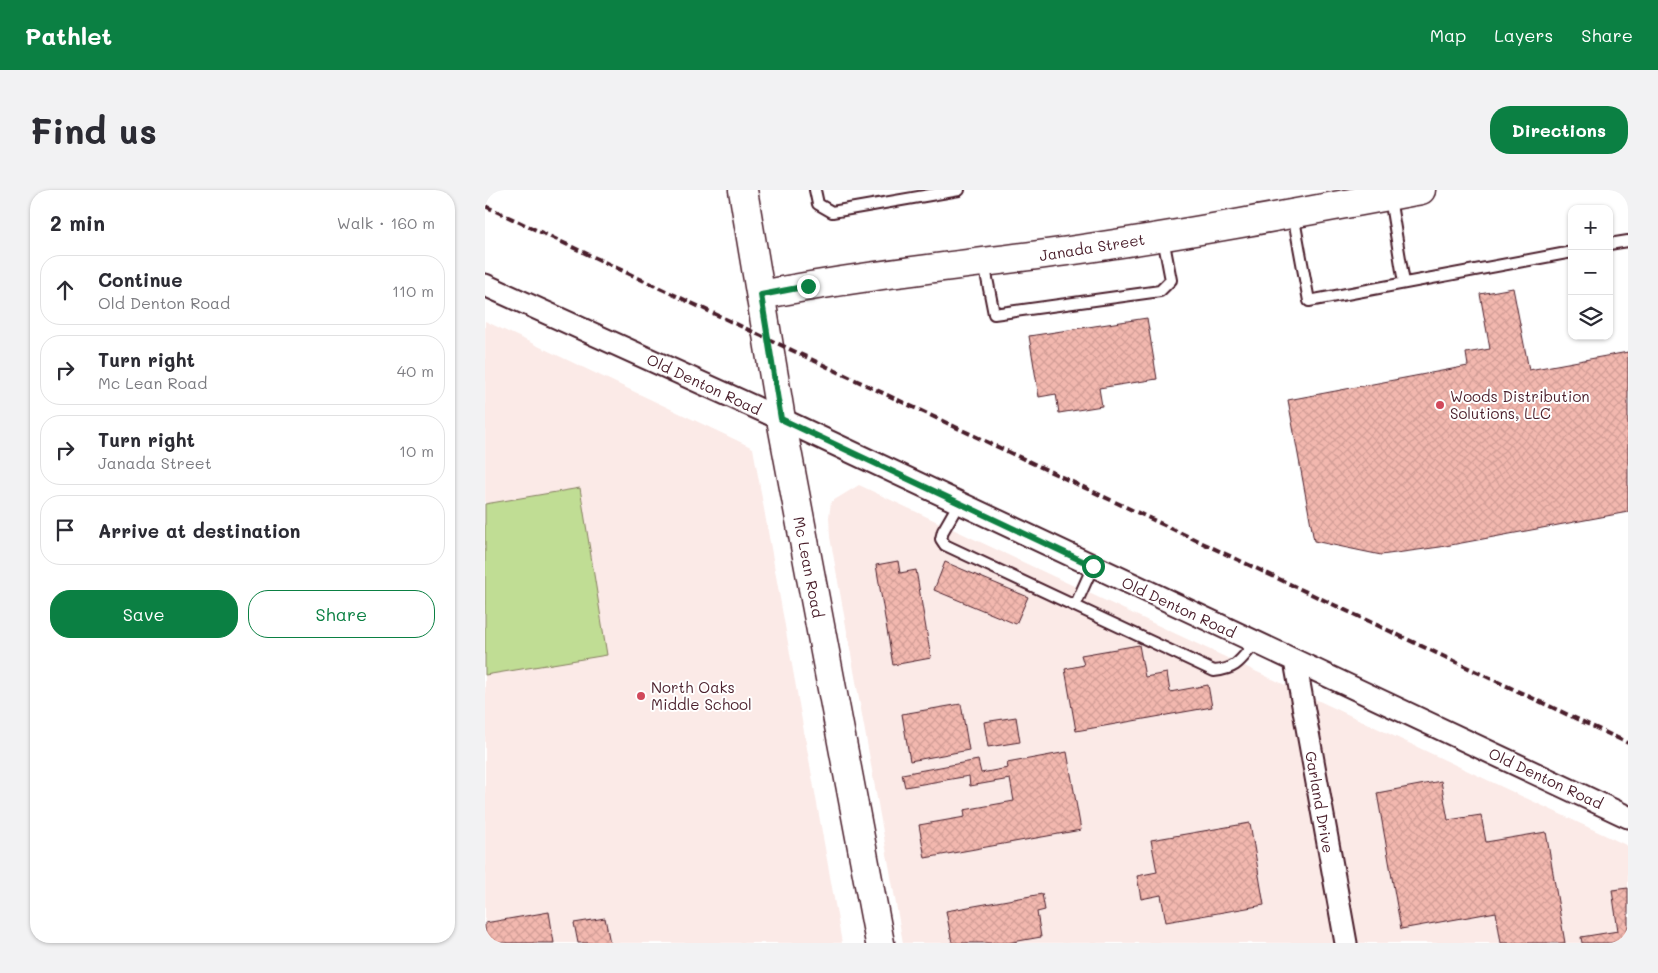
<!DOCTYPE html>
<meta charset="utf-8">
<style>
:root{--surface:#fff;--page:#f2f2f3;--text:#2b2b33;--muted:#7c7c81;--line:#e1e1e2;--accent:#0b8043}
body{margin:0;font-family:Mali,sans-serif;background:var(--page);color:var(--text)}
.controls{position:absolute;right:15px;top:15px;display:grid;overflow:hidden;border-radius:10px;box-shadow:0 1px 4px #0004}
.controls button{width:45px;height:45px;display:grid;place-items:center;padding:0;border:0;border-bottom:1px solid var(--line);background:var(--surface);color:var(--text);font:25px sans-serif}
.stop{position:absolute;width:15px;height:15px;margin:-11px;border:4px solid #0b8043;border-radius:50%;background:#fff}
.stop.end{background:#0b8043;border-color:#fff;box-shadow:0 1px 5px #0008}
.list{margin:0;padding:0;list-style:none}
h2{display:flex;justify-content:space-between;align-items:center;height:65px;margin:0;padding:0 20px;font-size:21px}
h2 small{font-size:16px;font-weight:400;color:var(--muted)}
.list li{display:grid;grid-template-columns:32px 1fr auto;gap:15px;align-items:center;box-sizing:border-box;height:70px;margin:0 10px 10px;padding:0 10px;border:1px solid var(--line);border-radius:20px}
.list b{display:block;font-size:19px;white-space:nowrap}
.list p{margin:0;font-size:16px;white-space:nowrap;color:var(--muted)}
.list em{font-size:16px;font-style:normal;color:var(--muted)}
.actions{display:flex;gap:10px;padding:15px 20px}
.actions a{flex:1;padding:11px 0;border:1px solid var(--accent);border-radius:20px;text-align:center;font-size:18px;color:var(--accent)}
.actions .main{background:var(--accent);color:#fff}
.icon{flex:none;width:28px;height:28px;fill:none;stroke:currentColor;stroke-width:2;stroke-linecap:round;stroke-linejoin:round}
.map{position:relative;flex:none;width:1143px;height:753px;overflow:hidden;border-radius:20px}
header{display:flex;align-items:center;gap:30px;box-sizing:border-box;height:70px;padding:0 25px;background:var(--accent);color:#fff}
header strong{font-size:24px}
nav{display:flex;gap:28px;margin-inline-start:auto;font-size:18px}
.intro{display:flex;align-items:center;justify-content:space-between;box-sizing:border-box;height:120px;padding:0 30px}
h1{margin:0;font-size:35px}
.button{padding:12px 22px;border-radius:20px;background:var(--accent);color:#fff;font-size:18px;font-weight:700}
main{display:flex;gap:30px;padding:0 30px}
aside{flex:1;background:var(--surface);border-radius:20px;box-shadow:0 1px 4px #0004}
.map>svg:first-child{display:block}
.built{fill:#fbeae7}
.pitch{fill:#c0dd94;stroke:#857e60}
.building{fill:url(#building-cross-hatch);stroke:#4a1f2b}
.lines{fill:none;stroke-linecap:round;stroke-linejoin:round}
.lane-casing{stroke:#4a1f2b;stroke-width:14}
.street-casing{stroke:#4a1f2b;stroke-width:25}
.secondary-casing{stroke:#4a1f2b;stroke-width:31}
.lane{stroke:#fff;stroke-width:10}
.street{stroke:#fff;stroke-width:21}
.secondary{stroke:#fff;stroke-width:28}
.rail{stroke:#4a1f2b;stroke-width:4;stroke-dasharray:8 4;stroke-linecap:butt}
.route{stroke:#0b8043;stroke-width:6}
.poi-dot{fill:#d1495b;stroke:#fff;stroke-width:2}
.labels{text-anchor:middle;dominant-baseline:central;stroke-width:4;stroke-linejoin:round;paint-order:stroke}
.street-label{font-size:15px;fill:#4a1f2b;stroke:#fff}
.poi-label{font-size:15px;fill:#4a1f2b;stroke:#fff;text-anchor:start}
</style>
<header>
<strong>Pathlet</strong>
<nav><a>Map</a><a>Layers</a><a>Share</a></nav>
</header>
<div class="intro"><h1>Find us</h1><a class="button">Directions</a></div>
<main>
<aside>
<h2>2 min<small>Walk · 160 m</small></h2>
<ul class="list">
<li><svg class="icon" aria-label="ahead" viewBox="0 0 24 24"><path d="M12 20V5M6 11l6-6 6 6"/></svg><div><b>Continue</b><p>Old Denton Road</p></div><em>110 m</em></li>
<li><svg class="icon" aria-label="right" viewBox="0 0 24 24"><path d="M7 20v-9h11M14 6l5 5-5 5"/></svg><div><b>Turn right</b><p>Mc Lean Road</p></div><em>40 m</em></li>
<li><svg class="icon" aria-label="right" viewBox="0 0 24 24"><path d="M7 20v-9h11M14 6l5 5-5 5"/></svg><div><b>Turn right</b><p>Janada Street</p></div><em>10 m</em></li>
<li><svg class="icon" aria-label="arrive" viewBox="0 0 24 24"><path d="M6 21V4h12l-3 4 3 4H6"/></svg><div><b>Arrive at destination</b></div></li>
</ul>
<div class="actions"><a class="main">Save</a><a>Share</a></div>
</aside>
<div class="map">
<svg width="1143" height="753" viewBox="0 0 1143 753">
<defs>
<pattern id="building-cross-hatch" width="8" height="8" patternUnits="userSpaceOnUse" patternTransform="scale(1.25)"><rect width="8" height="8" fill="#f3b8af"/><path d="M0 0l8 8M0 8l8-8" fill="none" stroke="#d29e97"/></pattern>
</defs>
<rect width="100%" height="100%" fill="#fff"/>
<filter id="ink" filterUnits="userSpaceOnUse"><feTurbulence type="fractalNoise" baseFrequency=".02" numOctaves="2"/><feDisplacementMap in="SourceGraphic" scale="10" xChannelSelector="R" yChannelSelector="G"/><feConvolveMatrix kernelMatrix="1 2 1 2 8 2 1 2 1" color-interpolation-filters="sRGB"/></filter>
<g filter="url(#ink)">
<!-- built -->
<path class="built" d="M0 131 268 258 357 753H0Z
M374 295 1143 656V753H418L345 347 344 327 346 312Z"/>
<!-- pitch -->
<path class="pitch" d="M95 298 122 465 0 485V314Z"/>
<!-- building -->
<path class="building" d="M1028 98 1044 180 1143 162V322L955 357 896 365 829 351 803 210 983 176 981 163 1005 159 995 104Z
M662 128 672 189 614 198 617 216 574 223 571 204 554 207 544 146Z
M413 371 415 383 431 380 446 468 408 475 391 375Z
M460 372 543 407 531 434 449 400Z
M654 455 660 487 682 483 685 502 723 495 727 517 591 541 580 479 599 475 596 465Z
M476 514 484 560 425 571 417 524Z
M531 527 535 552 503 557 499 532Z
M582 562 596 640 440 668 434 635 480 627 479 620 529 611 525 589 485 596 484 586 420 597 417 584 493 570 496 583 523 578 522 573Z
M956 591 963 630 996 625 1001 652 1061 642 1080 753H1016L1011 722 916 739 892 603Z
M765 633 779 715 681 732 676 705 656 709 652 686 672 682 666 650Z
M1143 698V753H1097L1096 747 1133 741 1127 700Z
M557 704 560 720 552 722 556 747 522 753H467L461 721Z
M64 722 69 753H0V733Z
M120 728 125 753H93L89 733Z"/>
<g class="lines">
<!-- lane casing -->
<g class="lane-casing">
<path id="lane" d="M330 0 333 14 347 22 474 0
M905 8 919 93
M808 24 824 111 1087 62
M1124 54 1143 51
M499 73 509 124 675 101 686 90 678 48
M474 313 458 341 456 349 460 355 729 481C753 479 756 469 770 453
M590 416 608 376"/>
</g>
<!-- street casing -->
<g class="street-casing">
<path id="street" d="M0 95 296 229 1143 627
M810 471 861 753"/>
</g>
<!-- secondary casing -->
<g class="secondary-casing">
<path id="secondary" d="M258 0 296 229 395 753
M276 105C378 85 480 75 583 61 701 44 818 22 936 0"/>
</g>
<!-- lane -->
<use href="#lane" class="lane"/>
<!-- street -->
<use href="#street" class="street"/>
<!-- secondary -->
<use href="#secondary" class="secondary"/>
<!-- rail -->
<path class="rail" d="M0 16 1143 553"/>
</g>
</g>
<g class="lines" filter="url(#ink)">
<!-- route -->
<path class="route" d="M323 96 276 105 296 229 608 376"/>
</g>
<!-- markers -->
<g class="poi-dot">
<circle cx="955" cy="215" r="5"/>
<circle cx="156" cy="506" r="5"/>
</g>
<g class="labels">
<!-- street labels -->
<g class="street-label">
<text transform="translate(607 57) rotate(-9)">Janada Street</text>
<text transform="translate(219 194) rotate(25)">Old Denton Road</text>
<text transform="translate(324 377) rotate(79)">Mc Lean Road</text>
<text transform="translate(694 417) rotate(25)">Old Denton Road</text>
<text transform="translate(1061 588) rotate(25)">Old Denton Road</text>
<text transform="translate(835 612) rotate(80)">Garland Drive</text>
</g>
<!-- poi labels -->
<g class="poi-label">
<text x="965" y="206">Woods Distribution<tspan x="965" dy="17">Solutions, LLC</tspan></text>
<text x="166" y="497">North Oaks<tspan x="166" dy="17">Middle School</tspan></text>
</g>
</g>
</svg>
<div class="controls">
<button>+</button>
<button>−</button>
<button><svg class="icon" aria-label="layers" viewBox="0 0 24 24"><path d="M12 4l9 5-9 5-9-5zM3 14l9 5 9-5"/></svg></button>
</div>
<div class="stop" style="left:608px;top:376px"></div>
<div class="stop end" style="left:323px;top:96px"></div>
</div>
</main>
